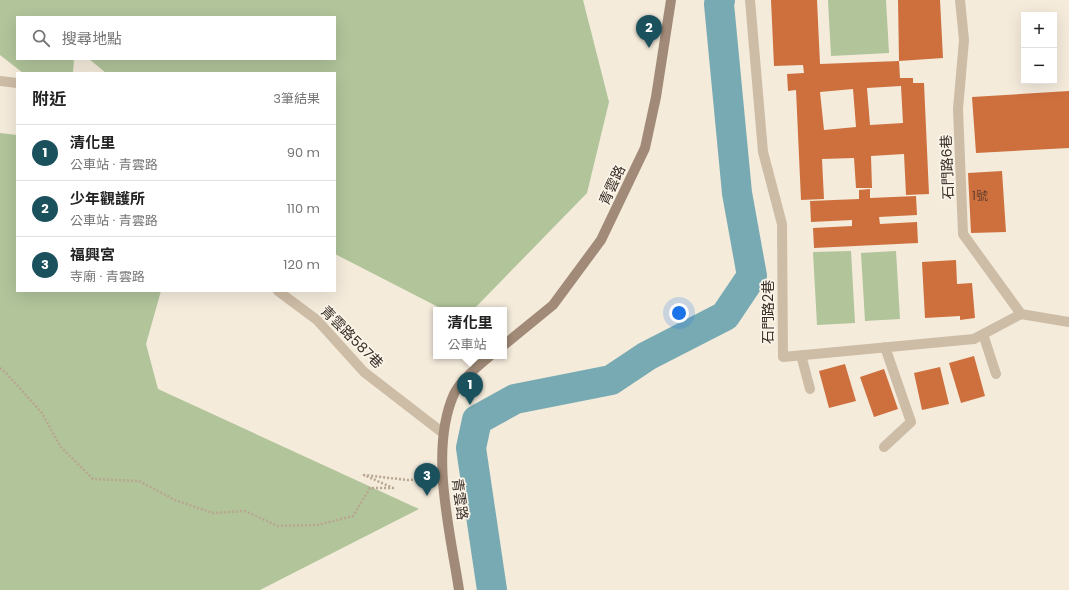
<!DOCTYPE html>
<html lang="zh-TW">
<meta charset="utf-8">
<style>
:root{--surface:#fff;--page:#f2f2f2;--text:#222;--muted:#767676;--line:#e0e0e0;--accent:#1a515d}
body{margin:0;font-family:Poppins,"Noto Sans TC",sans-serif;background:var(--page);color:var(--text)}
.controls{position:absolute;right:12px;top:12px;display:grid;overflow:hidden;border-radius:0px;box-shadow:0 4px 16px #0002}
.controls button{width:36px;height:36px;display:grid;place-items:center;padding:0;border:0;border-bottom:1px solid var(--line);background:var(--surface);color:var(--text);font:20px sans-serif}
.you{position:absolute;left:679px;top:313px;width:14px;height:14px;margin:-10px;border:3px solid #fff;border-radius:50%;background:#1a73e8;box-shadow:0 0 0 6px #1a73e833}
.badge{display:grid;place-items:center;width:26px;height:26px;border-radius:50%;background:var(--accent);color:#fff;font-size:13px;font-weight:700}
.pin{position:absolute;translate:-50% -33px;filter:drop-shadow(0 1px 2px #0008)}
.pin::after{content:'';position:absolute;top:21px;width:14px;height:12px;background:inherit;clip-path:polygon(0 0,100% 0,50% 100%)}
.popup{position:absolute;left:433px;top:307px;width:74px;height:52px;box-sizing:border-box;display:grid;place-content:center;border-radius:0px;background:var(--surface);filter:drop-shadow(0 1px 3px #0005);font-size:13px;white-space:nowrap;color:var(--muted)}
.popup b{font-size:15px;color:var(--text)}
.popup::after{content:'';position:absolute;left:50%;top:100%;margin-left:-8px;border:8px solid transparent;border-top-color:var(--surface)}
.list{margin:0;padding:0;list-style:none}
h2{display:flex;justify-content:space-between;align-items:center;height:52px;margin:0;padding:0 16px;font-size:17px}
h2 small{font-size:13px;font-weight:400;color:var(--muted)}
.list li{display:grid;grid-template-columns:26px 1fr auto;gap:12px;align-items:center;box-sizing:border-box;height:56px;padding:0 16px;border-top:1px solid var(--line)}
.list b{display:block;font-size:15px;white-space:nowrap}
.list p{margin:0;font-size:13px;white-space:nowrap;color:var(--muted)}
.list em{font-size:13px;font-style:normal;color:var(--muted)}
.icon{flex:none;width:22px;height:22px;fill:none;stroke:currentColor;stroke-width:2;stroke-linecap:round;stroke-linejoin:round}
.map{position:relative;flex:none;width:1069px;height:590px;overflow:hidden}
.search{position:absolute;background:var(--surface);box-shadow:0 4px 16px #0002;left:16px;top:16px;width:320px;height:44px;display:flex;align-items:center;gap:10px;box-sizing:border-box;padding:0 14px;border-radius:0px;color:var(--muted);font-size:15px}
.panel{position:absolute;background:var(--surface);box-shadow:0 4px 16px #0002;left:16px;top:72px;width:320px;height:220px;border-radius:0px}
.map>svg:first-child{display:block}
.green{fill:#b1c49a}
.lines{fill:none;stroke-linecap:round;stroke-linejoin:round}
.river{stroke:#78aab3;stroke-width:30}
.building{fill:#ce703e;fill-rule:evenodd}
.path{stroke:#b9a690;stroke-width:2.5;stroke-dasharray:2 2;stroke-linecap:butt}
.lane{stroke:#cdbca6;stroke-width:10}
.street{stroke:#cdbca6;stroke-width:10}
.secondary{stroke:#a18a77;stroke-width:10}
.labels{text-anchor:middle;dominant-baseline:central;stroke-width:3.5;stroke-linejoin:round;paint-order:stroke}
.number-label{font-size:12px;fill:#5e3e2d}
.street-label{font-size:14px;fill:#382e27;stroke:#fbf4e8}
</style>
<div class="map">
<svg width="1069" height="590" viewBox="0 0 1069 590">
<rect width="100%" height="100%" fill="#f4ebdb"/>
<!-- green -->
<path class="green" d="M0 0H583L609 102 587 193 473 310H444L335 254V73H106L89 59H335V17H17V59H74L73 73H23L0 55Z
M828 0H886L889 53 831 56Z
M0 133 17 135V291H161L146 344 158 389 419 509 260 590H0Z
M851 251 855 323 817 325 813 252Z
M896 251 900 319 865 321 861 253Z"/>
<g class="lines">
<!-- river -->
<path class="river" d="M492 590 471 448 477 420 515 399 611 380 647 356 725 316 752 276 737 193 719 4 720 0"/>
</g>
<!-- building -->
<path class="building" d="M771 0H817L820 64 899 61 900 78H913V83H924L929 194 906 195 904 154 871 156 872 188H856L854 158 822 159 824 199 801 200 796 90 788 91 787 74 804 73 803 65 774 66ZM901 86 903 123 870 125 867 88ZM853 89 856 127 824 130 820 92Z
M898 0H940L943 58 899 61Z
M1069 91V148L976 153 972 97Z
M1002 171 1006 232 971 233 968 173Z
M870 189V198L916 196 917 215 879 217 880 224 917 222 918 243 814 248 813 228 852 226V220L811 222 810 201 859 199V190Z
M956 260 957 284 972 283 975 318 960 320V316L925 318 922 262Z
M974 356 985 396 961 403 949 363Z
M845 364 856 401 829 408 819 371Z
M940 367 949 404 922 410 914 373Z
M884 369 898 409 874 417 860 377Z"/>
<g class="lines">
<!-- path -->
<path class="path" d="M0 368 7 374 42 413 60 446 93 479 139 481 175 500 213 513 245 511 278 526 317 525 353 516 370 488H393L364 475 407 480 430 479"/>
<!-- lane -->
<path class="lane" d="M750 0 763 152 782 224 783 357 974 339 1021 314 1069 322
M960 0 964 40 958 109 963 234 1021 314
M983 334 996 374
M801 355 810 389
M884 447 911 422 885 347"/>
<!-- street -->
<path class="street" d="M0 81 17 83
M278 291 317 320 364 372 443 433"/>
<!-- secondary -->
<path class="secondary" d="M504 345 553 305 601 240 645 148 656 97 671 0
M459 590C450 531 429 450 454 394 460 381 479 365 490 356"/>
</g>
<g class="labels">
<!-- number labels -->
<g class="number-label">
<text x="980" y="195">1號</text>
</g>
<!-- street labels -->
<g class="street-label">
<text transform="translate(947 167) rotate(-92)">石門路6巷</text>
<text transform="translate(612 185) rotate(-65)">青雲路</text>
<text transform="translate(768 312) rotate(-90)">石門路2巷</text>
<text transform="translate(352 337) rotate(45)">青雲路587巷</text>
<text transform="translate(460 499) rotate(82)">青雲路</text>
</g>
</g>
</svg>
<div class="controls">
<button>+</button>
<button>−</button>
</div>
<div class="you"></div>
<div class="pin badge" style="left:470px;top:405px">1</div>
<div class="popup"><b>清化里</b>公車站</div>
<div class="pin badge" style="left:649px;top:48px">2</div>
<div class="pin badge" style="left:427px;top:496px">3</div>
<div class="search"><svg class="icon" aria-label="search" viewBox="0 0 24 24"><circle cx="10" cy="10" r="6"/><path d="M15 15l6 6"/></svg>搜尋地點</div>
<section class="panel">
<h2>附近<small>3筆結果</small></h2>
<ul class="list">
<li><span class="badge">1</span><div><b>清化里</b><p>公車站 · 青雲路</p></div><em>90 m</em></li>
<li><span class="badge">2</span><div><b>少年觀護所</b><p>公車站 · 青雲路</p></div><em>110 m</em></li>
<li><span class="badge">3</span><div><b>福興宮</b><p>寺廟 · 青雲路</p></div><em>120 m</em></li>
</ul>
</section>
</div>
